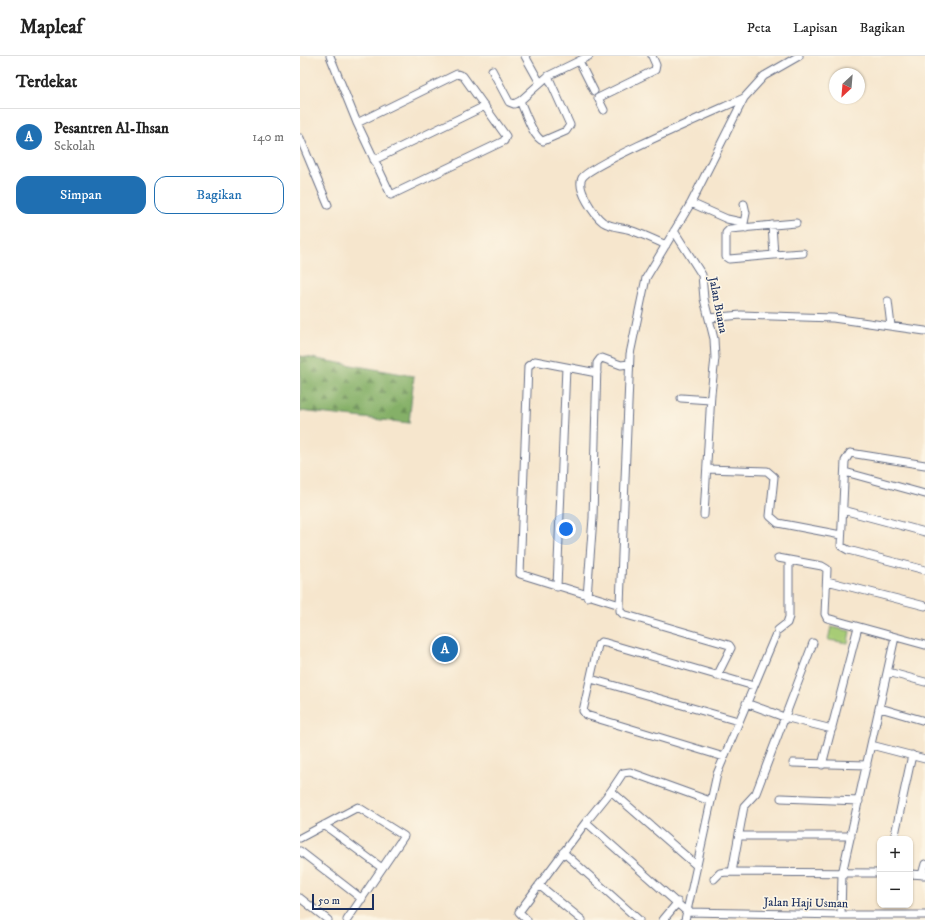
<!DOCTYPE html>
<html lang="id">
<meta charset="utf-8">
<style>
:root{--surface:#fff;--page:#f6f6f6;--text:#222;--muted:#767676;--line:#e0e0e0;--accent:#1f6fb2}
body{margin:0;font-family:"IM FELL DW Pica",serif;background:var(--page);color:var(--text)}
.controls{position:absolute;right:12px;bottom:12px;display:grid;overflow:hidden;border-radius:8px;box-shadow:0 1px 3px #0004}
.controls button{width:36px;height:36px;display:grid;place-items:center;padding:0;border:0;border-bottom:1px solid var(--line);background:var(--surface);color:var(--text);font:20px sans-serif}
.compass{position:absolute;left:529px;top:12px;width:36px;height:36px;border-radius:50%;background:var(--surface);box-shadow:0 1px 3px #0004;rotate:206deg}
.scale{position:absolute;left:12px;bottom:10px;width:62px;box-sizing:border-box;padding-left:4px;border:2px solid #1b2f5e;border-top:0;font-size:11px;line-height:14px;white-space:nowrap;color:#1b2f5e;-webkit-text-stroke:3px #fcf5e5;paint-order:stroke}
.you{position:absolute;left:266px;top:473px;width:14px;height:14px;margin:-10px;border:3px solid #fff;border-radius:50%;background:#1a73e8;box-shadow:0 0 0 6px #1a73e833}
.badge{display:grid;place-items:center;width:26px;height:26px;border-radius:50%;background:var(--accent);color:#fff;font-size:13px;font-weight:700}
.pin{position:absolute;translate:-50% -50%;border:2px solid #fff;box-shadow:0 1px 4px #0006}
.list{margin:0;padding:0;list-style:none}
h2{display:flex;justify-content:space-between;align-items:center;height:52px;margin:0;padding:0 16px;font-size:17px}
h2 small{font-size:13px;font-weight:400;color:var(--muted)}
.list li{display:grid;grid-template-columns:26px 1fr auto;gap:12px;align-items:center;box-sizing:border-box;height:56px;padding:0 16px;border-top:1px solid var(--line)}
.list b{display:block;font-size:15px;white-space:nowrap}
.list p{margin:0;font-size:13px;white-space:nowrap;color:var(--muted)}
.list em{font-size:13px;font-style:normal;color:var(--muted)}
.actions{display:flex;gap:8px;padding:12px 16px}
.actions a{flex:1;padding:9px 0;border:1px solid var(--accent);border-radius:12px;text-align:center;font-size:14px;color:var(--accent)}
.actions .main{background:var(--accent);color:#fff}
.map{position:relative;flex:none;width:625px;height:864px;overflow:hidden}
header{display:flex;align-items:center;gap:24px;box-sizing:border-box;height:56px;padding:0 20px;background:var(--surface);border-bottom:1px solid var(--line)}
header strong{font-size:19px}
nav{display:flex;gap:22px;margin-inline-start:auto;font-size:14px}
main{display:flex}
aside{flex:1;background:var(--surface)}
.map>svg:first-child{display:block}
.forest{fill:url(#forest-firs);stroke:#507062}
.green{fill:#a7cc76;stroke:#617e6a}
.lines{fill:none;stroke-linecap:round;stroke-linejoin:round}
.street-casing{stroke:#686f85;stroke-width:9}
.street{stroke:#fff;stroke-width:7}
.labels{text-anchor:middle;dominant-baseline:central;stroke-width:3.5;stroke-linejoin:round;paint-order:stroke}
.street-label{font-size:12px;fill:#1b2f5e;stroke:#fcf5e5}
</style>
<header>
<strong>Mapleaf</strong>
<nav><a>Peta</a><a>Lapisan</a><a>Bagikan</a></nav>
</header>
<main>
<aside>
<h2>Terdekat<small></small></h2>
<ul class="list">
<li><span class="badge">A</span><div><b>Pesantren Al-Ihsan</b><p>Sekolah</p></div><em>140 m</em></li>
</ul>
<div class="actions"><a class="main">Simpan</a><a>Bagikan</a></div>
</aside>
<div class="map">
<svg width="625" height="864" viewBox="0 0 625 864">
<defs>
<pattern id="forest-firs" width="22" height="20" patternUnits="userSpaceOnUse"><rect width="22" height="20" fill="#85b067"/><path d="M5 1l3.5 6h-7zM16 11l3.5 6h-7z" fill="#6c9058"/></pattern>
</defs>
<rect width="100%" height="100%" fill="#fcf5e5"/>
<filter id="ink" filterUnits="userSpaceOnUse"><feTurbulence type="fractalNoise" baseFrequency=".025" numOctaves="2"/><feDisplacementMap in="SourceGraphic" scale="8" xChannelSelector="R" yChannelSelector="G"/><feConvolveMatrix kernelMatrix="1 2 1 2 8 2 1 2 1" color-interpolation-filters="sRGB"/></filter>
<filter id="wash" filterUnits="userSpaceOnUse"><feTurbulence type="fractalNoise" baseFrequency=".012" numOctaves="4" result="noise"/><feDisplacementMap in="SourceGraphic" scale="16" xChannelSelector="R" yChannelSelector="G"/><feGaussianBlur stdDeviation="0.9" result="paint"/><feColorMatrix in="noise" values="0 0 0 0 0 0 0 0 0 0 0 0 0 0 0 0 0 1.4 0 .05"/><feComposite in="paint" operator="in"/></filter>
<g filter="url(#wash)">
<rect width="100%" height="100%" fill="#f6e6cd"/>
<!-- forest -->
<path class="forest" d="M0 300 114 320 109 367 0 355Z"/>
<!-- green -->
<path class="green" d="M531 571 550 575 548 587 528 584Z"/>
</g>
<g filter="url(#ink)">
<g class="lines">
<!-- street casing -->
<g class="street-casing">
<path id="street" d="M30 0 57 67 91 139 204 85 206 80 163 20 157 18 57 67
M225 0 240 27
M279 5 294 35
M192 14 209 46 214 48 220 45C225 55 233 82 243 85L266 75 270 69 248 20
M220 45 248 20 289 0
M304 54 298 42 355 14 356 9 352 0
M0 82 28 149
M74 104 185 50
M391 147 427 163 441 166 446 172
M444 167 446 157 444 148
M472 169 474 199 503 197
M374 175 402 219 404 243 414 283 415 302 411 338 404 459
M366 189C353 183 340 177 327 173 319 171 311 171 303 166 295 160 276 133 282 122 290 108 420 53 444 42
M474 199 429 203 426 201V177L430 173 496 167
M588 245 591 270
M409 262 441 259 533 262 625 275
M297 317 235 305 228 310 220 518 320 549 330 298 346 222 391 147 444 42 464 20 499 0
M381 342 410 344
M625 409 550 397 545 405 541 490 548 494 625 514
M407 413 467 415 474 421 470 460 478 467 541 479
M545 416 625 438
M543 454 625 476
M478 502 522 510 527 513 525 558 527 562 625 589
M527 525 625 550
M257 531 266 311
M287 541 293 462 297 307 300 303 302 302 321 309 329 308
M320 549V555L323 558 429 589 431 592 417 620
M478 574 487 567 489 561V505
M588 616 625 626
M291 623 438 665
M446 647 484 661 532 673
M580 652 625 665
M571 689 625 703
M424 701 286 659 283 655 298 589 301 586 306 587 454 630
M493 707 567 709
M522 709 558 571
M311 735 323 717 330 716 410 745
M481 742 559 745
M286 766 311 735 396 809
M24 769 82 812
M439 780H551
M0 782 58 751 104 780 47 864
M594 783 612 699
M0 795 62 843
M263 796 339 864
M432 816 444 750 456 737 513 587
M610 818 625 819
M622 819 625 808
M414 823 420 817 426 816 580 817
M239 829 282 864
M0 842 28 864
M387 856 541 859H625
M541 859 542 818 595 581
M227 864 219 856 286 766 387 856
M363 864 378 846
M385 864 417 718 475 580"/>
</g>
<!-- street -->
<use href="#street" class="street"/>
</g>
</g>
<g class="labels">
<!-- street labels -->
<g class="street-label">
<text transform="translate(418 249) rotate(79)">Jalan Buana</text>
<text transform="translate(506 847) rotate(1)">Jalan Haji Usman</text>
</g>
</g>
</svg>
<div class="controls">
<button>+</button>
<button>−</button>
</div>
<svg class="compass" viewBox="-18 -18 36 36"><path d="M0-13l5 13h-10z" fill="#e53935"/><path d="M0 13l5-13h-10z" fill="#767676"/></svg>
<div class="scale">50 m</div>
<div class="you"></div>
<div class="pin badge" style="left:145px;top:593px">A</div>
</div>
</main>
